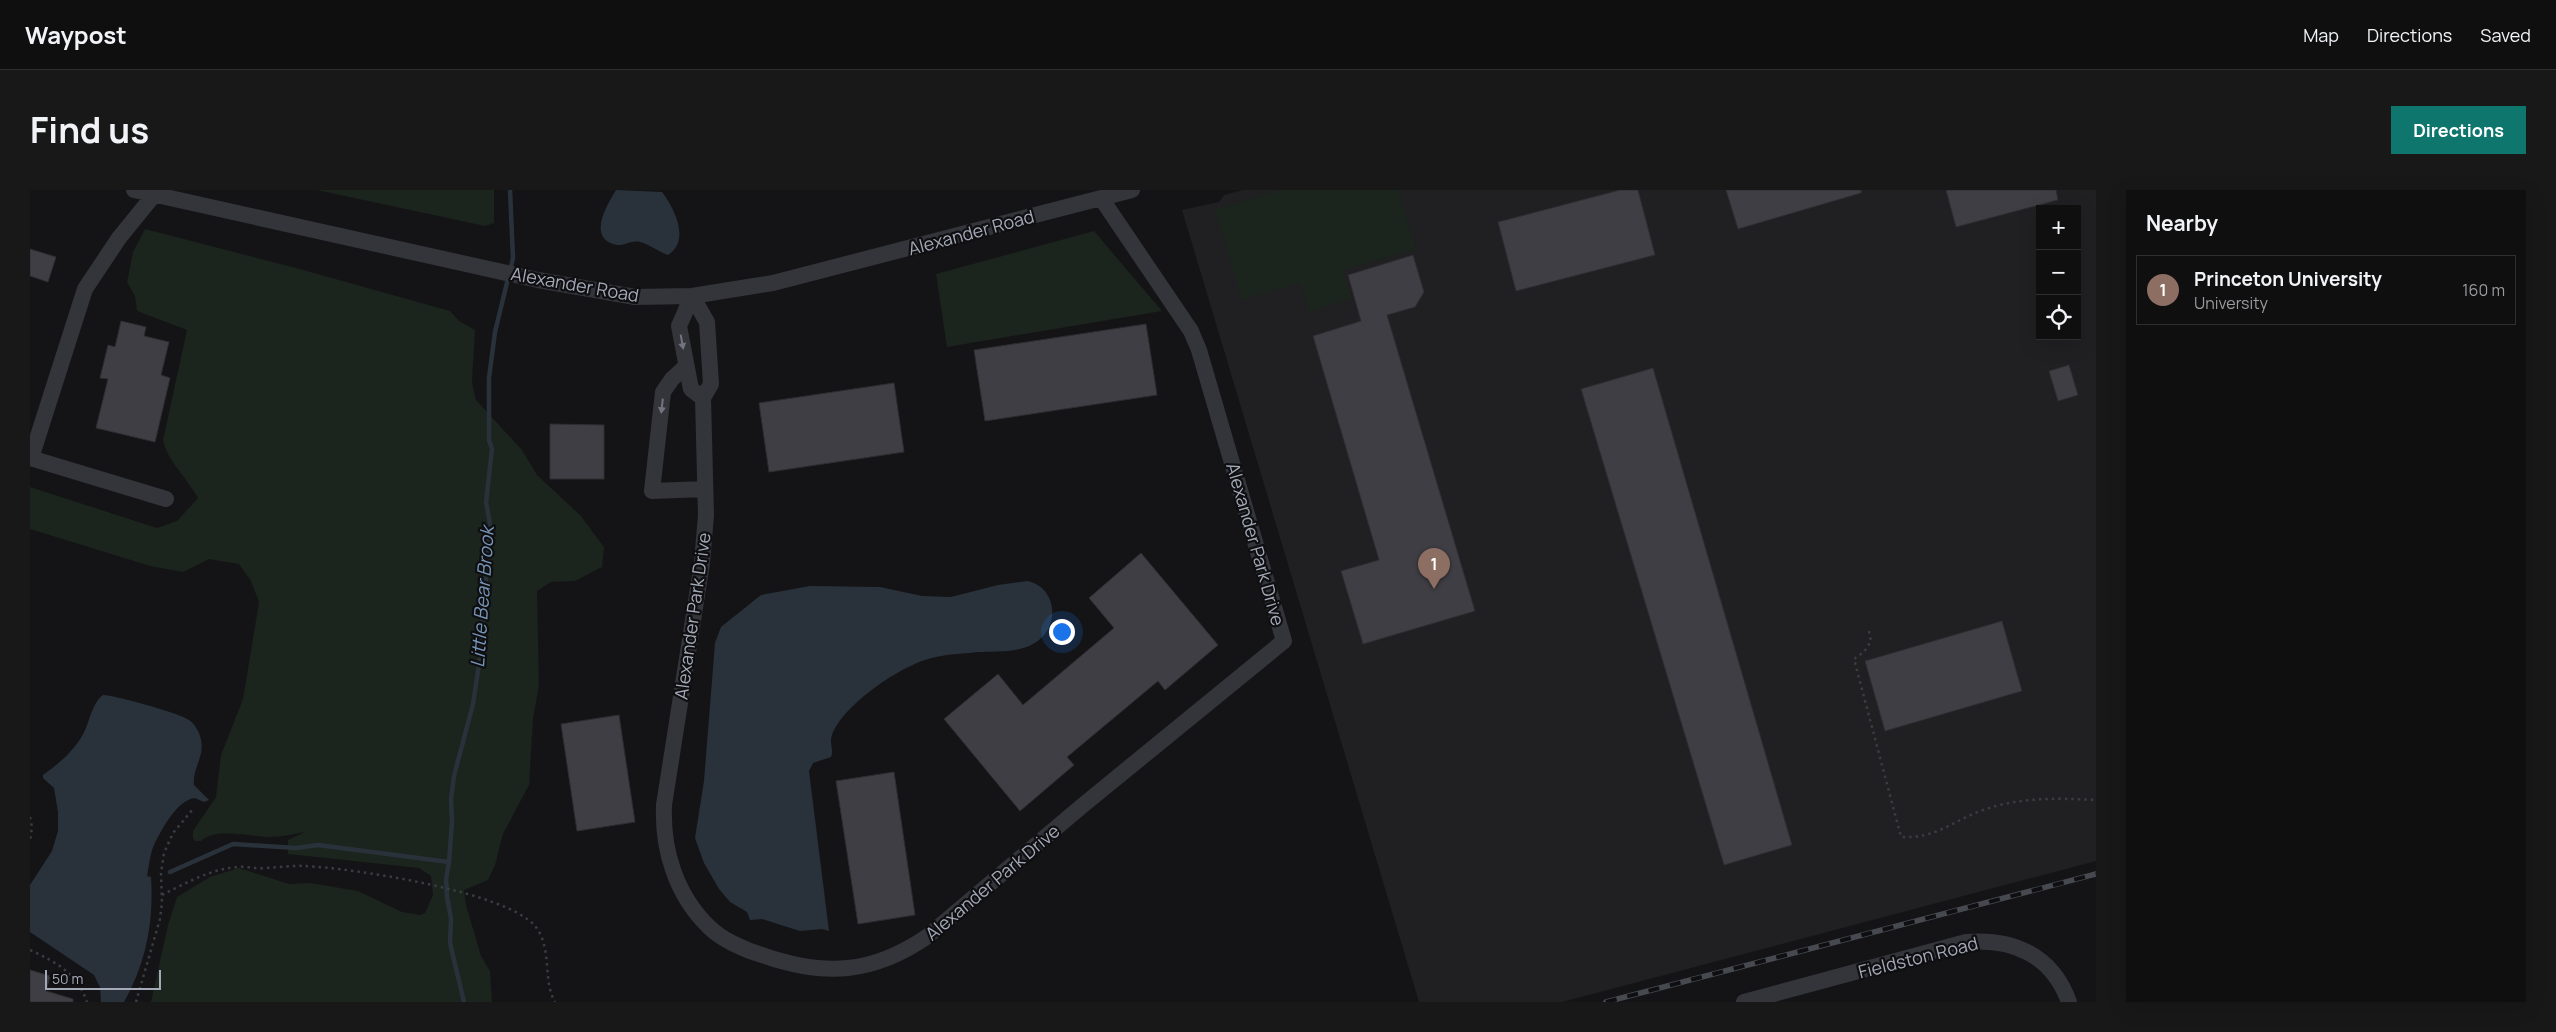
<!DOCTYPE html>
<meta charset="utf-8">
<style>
:root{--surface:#0f0f10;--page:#181819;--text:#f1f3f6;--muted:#9b9c9f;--line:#2f2f30;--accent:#0f766e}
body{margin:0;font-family:Manrope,sans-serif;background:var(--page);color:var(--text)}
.controls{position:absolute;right:15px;top:15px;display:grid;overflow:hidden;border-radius:0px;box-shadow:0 5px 20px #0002}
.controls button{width:45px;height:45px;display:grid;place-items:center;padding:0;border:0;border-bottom:1px solid var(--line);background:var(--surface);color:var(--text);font:25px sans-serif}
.scale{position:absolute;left:15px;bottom:12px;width:116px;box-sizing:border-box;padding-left:5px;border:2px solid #a4a9b8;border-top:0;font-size:14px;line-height:18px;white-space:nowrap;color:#a4a9b8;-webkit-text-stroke:4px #0f0f11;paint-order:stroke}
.you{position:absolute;left:1031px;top:441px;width:18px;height:18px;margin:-12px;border:4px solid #fff;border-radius:50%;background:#1a73e8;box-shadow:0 0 0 8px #1a73e833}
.badge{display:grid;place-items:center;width:32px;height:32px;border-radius:50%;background:var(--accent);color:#fff;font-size:16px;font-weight:700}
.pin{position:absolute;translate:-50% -41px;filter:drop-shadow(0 1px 2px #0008)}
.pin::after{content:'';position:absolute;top:26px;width:18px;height:15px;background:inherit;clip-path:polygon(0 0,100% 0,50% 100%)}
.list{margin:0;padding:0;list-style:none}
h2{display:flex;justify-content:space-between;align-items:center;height:65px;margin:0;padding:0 20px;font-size:21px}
h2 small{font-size:16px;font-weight:400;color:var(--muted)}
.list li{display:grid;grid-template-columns:32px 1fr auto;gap:15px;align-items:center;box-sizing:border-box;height:70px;margin:0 10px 10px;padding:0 10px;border:1px solid var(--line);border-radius:0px}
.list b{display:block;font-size:19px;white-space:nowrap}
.list p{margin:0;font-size:16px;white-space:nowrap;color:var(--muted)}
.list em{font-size:16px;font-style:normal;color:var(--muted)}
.icon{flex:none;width:28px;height:28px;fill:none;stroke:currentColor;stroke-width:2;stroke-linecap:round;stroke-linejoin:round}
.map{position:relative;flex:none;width:2066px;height:812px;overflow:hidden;border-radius:0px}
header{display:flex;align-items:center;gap:30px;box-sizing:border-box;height:70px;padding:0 25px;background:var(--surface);border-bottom:1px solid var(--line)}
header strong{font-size:24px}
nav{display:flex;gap:28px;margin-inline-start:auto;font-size:18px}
.intro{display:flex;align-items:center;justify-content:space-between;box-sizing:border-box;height:120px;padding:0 30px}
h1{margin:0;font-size:35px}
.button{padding:12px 22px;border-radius:0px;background:var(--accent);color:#fff;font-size:18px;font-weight:700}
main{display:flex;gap:30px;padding:0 30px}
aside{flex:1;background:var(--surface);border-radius:0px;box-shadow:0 5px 20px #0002}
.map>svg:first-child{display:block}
.built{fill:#202023;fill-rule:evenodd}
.green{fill:#1b241d}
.water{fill:#29323b}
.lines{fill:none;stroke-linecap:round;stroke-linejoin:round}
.stream{stroke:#29323b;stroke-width:4.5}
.building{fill:#3e3e44;stroke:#2e2e32}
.path{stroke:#3a3c42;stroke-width:2.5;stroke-dasharray:2.5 4;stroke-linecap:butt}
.minor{stroke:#34353b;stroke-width:16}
.rail-casing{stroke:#474950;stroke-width:5.5}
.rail{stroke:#0f0f11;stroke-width:4;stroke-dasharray:11;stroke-linecap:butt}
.oneway{fill:#727580}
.labels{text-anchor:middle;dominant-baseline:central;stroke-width:4.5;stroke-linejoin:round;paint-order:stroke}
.street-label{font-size:18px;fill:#a4a9b8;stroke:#0f0f11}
.water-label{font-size:19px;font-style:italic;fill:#7795b7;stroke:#0f0f11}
</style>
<header>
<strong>Waypost</strong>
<nav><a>Map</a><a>Directions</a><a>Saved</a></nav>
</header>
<div class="intro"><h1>Find us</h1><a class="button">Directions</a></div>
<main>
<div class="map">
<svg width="2066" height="812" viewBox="0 0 2066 812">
<rect width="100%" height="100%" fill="#141416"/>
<!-- built -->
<path class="built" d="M1213 0H2066V671L1532 812H1389L1152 20 1189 12 1194 5ZM2010 19H2047V146H2010Z"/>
<!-- green -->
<path class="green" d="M287 0H464V33L455 36Z
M1249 0H1368L1386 59 1313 80 1322 109 1279 122 1270 93 1212 110 1185 20Z
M115 39 266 78 420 121 429 131 445 140 442 193 446 210 492 260 507 285 551 326 574 357 572 377 545 391 521 392 507 401 509 495 503 529 499 595 473 644 465 675 458 690 434 700 436 715 451 766 460 781 462 812H121L138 735 147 707 180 687 209 678 259 694 280 693 328 701 372 722 390 725 395 723 403 705 401 686 389 678 258 664V650L275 642C263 644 251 647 240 647 221 647 186 637 171 651H165L163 648V641L186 607 191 565 213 509 229 412 221 391 209 374 179 369 153 382 120 376 0 339V297L127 338 147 331 168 308C158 289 137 271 133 250L157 140 107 121 105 106 97 92 103 62Z
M1064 41 1132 121 917 157 906 84Z"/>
<!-- water -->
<path class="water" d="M586 0 632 2C644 18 661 50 638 65 629 62 619 54 610 52 602 50 594 56 587 55 556 49 577 15 586 0Z
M998 391C1029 399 1030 440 1003 454 988 463 964 461 947 462 932 464 916 464 902 468 871 475 813 515 802 545 799 553 804 560 801 567L783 573 779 581 799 741 792 739 770 741 732 729 720 730 717 722 700 712 689 699 674 673 665 648 674 591 685 453 691 437 731 405 780 396 850 397 892 406 921 407 968 395Z
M73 505C84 505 152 524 159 530 165 534 170 543 171 550 175 566 162 579 164 595L179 610 174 612 165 608C148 609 131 640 124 655 120 664 119 676 117 686L121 687C124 732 116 773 94 812H71L70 797 64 785 0 742V695L22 661 28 641V622L24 598 13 588V585C28 574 42 563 52 546 60 533 61 514 73 505Z"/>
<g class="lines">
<!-- stream -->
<path class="stream" d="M140 682 203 654 266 658 288 655 419 672
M434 812 420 753 421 729 417 707 416 689 419 672 422 632 421 609 424 586 443 514 450 468 460 334 456 312 462 259 459 250V188L465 142 483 68 480 0"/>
</g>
<!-- building -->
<path class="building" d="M1590 0H1608L1625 65 1486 101 1468 32Z
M1696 0H1831V3L1708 39Z
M1916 0H2026L2028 10 1926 37Z
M0 59 26 67 18 92 0 86Z
M1383 65 1394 102 1385 117 1357 125 1445 421 1333 454 1311 381 1349 370 1283 146 1331 131 1318 85Z
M91 131 116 137 114 146 139 152 131 185 140 188 125 252 66 238 78 189 70 188 78 155 85 157Z
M1116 134 1127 205 955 231 944 160Z
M2039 175 2048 205 2028 211 2019 181Z
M1623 178 1762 655 1694 675 1551 199Z
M864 193 874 262 739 282 729 213Z
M520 234 574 235V289H520Z
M1111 363 1188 455 1135 500 1128 491 1037 567 1044 575 990 621 914 529 968 484 993 515 1084 438 1059 408Z
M1972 431 1992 501 1855 541 1835 471Z
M589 525 605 632 547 641 531 534Z
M864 582 885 725 828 734 806 591Z
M0 780 20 786 16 801 43 809V812H0Z"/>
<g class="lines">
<!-- path -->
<path class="path" d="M1839 441 1841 451 1834 462 1824 469 1871 647C1906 649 1922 631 1953 620 1990 607 2027 608 2066 610
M0 627 2 637 0 651
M132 705C156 693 182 678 210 677 215 676 220 678 225 678 241 679 258 675 274 676 321 678 475 701 505 736 523 758 512 789 525 812
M0 760C26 772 47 783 57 812
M106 812 130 729 132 713 131 683 134 663 143 643 163 619"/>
<!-- minor -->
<path class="minor" d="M104 0 508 90 605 107 662 106 743 93 1102 0
M662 106 677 132 681 194 673 208 676 325 672 373 634 615C632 660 646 705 679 737 692 750 715 760 732 765 795 787 843 784 898 746L1052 616 1254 451 1169 160 1161 141 1071 8
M662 106 649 136 661 199 673 208
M656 176 642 189 633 202 622 301 675 299
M0 268 136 309
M1 268 55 99 89 48 124 5
M1714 812 1936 752C1983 748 2022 765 2039 812"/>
<!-- rail casing -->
<g class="rail-casing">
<path id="rail" d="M1576 812 2066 684"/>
</g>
<!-- rail -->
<use href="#rail" class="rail"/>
</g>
<!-- one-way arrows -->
<defs><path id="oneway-solid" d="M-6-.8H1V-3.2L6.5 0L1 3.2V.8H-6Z" transform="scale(1.25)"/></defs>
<g class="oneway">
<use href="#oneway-solid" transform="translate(652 152) rotate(80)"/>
<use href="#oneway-solid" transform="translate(632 216) rotate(96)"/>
</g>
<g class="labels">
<!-- street labels -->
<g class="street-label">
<text transform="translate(941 42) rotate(-15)">Alexander Road</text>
<text transform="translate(545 94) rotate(10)">Alexander Road</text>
<text transform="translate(1226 354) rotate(74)">Alexander Park Drive</text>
<text transform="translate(662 426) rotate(-82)">Alexander Park Drive</text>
<text transform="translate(962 692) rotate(-40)">Alexander Park Drive</text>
<text transform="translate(1888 767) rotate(-14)">Fieldston Road</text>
</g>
<!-- water labels -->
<g class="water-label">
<text transform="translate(452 407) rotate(-86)">Little Bear Brook</text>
</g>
</g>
</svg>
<div class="controls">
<button>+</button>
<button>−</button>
<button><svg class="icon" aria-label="locate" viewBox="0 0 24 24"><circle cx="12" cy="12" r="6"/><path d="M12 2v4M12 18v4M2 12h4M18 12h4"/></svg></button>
</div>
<div class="scale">50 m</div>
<div class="you"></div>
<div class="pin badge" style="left:1404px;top:399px;background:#8d6e63">1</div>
</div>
<aside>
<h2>Nearby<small></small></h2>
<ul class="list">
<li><span class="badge" style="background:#8d6e63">1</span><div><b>Princeton University</b><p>University</p></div><em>160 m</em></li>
</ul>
</aside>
</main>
